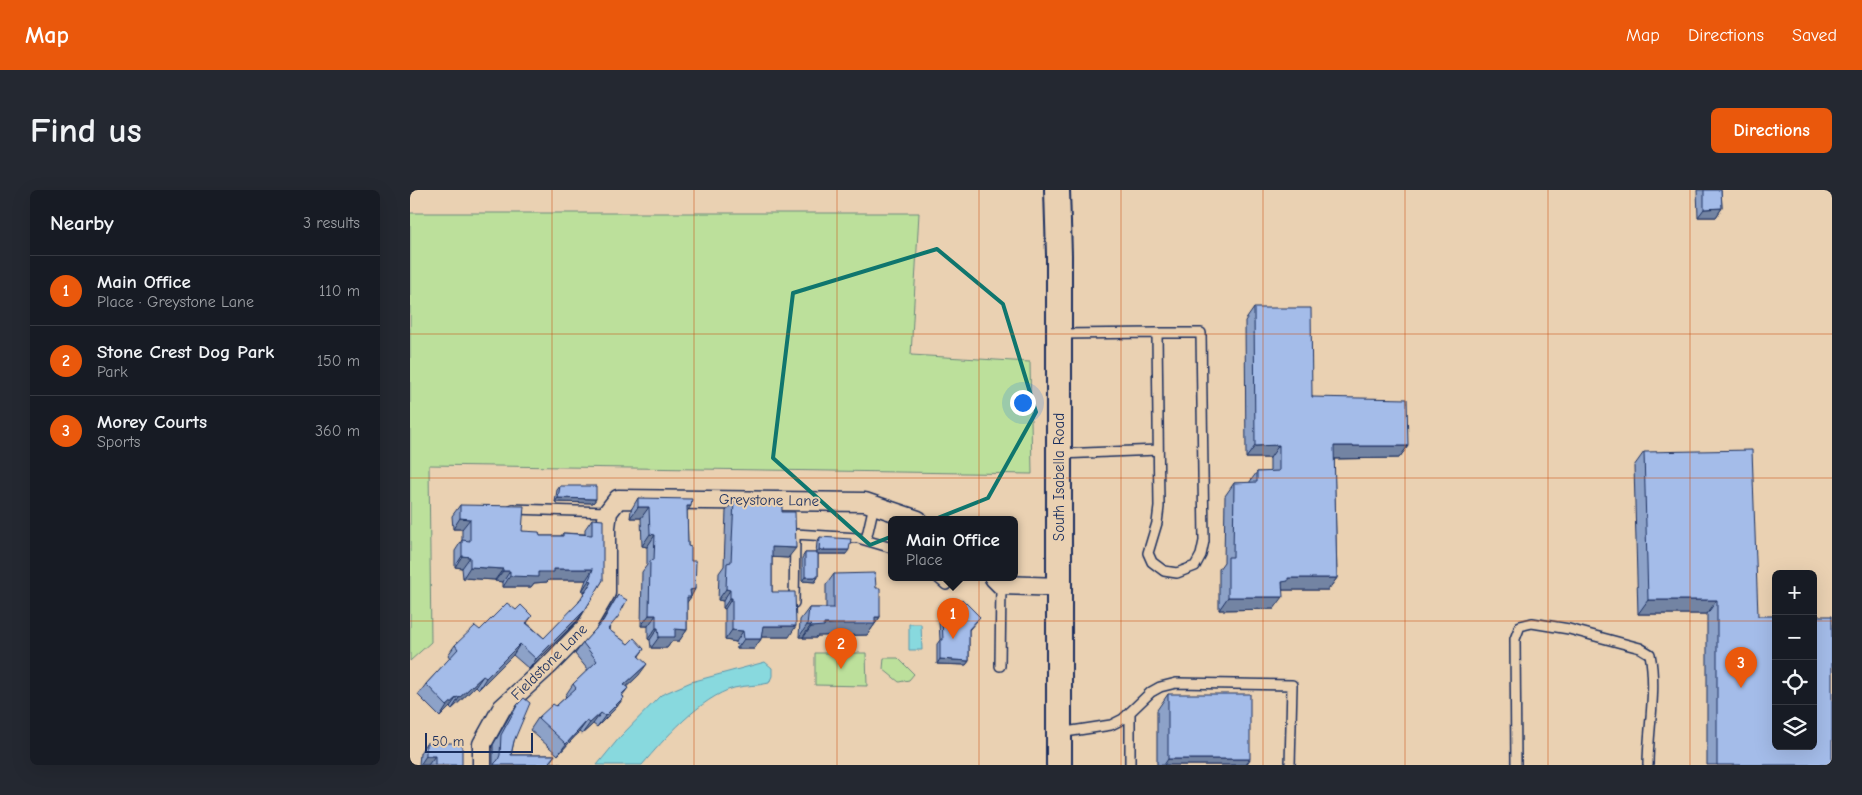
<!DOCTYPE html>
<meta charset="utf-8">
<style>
:root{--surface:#171b24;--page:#242831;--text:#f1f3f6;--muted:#9ea1a6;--line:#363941;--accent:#ea580c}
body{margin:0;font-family:"Comic Neue",sans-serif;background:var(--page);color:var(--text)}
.controls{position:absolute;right:15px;bottom:15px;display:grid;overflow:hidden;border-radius:8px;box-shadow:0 5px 20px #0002}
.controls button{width:45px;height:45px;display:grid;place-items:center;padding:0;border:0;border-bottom:1px solid var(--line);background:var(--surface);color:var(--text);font:25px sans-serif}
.scale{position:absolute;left:15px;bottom:12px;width:108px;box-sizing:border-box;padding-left:5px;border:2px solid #1b2f5e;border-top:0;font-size:14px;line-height:18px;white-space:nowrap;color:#1b2f5e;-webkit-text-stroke:4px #ead1b2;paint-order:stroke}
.you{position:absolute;left:612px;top:212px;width:18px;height:18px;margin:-12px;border:4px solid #fff;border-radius:50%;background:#1a73e8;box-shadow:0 0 0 8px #1a73e833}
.badge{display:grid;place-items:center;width:32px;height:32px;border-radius:50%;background:var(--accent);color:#fff;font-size:16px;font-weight:700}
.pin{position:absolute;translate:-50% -41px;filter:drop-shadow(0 1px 2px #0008)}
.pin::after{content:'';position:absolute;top:26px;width:18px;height:15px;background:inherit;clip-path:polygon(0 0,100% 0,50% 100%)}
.popup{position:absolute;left:478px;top:326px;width:130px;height:65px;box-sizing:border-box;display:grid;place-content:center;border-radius:8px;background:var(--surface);filter:drop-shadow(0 1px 4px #0005);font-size:16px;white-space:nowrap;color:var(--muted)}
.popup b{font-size:19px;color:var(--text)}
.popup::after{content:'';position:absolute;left:50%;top:100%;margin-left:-10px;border:10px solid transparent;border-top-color:var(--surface)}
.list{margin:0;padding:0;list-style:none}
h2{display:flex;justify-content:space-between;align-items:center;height:65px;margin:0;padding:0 20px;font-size:21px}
h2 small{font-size:16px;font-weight:400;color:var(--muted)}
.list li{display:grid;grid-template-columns:32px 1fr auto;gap:15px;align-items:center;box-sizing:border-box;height:70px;padding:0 20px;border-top:1px solid var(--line)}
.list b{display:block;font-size:19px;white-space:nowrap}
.list p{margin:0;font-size:16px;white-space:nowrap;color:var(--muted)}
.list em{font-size:16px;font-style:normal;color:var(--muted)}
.icon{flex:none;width:28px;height:28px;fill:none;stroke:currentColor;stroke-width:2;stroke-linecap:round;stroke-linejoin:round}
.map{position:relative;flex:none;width:1422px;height:575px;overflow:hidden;border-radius:8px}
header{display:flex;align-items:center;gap:30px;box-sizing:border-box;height:70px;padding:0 25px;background:var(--accent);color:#fff}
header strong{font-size:24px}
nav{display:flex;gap:28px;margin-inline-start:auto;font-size:18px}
.intro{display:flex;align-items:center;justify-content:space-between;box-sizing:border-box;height:120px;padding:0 30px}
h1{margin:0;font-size:35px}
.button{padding:12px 22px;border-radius:8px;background:var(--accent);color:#fff;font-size:18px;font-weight:700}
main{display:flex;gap:30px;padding:0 30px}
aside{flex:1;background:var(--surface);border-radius:8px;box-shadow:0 5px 20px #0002}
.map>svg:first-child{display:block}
.green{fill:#bce09b;stroke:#6c887c}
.water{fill:#88d9de;stroke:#5c95ab}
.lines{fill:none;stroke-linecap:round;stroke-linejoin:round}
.service-casing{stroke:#1b2f5e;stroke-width:12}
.minor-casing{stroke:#1b2f5e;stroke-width:21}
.secondary-casing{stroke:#1b2f5e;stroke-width:28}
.service{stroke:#ead1b2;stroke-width:9}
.minor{stroke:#ead1b2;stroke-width:18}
.secondary{stroke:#ead1b2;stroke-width:24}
.wall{fill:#8da2c8;stroke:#1b2f5e}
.shaded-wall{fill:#7384a3;stroke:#1b2f5e}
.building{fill:#a4bce9;stroke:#1b2f5e}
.marked{fill:none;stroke:#0f766e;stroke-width:4;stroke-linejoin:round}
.grid{fill:none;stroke:#c95318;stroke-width:1;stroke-opacity:0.55}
.labels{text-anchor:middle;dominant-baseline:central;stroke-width:4;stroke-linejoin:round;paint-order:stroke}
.street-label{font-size:15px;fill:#1b2f5e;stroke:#ead1b2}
</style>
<header>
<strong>Map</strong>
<nav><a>Map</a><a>Directions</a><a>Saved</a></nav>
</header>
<div class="intro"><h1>Find us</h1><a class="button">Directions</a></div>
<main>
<aside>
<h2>Nearby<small>3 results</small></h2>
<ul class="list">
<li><span class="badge">1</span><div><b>Main Office</b><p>Place · Greystone Lane</p></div><em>110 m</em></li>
<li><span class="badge">2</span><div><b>Stone Crest Dog Park</b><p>Park</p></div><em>150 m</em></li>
<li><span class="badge">3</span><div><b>Morey Courts</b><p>Sports</p></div><em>360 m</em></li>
</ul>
</aside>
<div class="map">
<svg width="1422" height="575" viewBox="0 0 1422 575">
<rect width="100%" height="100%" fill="#ead1b2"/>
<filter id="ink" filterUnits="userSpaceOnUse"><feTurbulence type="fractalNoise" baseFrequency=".02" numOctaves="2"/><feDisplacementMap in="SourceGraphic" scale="10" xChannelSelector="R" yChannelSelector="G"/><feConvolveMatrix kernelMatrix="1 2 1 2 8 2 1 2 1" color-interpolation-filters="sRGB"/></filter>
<g filter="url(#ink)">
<!-- green -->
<path class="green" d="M0 23H509L501 165 620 172 622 284 19 275 21 452 0 471Z
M405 463H456L457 496 405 495Z
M474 468H488L504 484 499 490 489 492 473 479Z"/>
<!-- water -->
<path class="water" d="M499 434H511L512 460H499Z
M355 472 362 478V486L359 493C348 496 336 495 324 498 291 507 254 549 232 575H187L210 547 251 505 281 492Z"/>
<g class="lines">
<!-- service casing -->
<g class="service-casing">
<path id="service" d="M649 144 747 143 749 317 747 333 738 363 742 372 754 381 767 383 785 376 791 365 794 351 791 143H747
M650 264 748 260
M103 319 198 322
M385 344 448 348 482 358
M456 350 464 315
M528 388 536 395
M384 413 385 348
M590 476 591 395
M649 543 701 535 713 529 741 502 750 497 766 493 882 495 880 575
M720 575V522
M1106 575 1105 449 1110 436 1122 433 1159 439 1230 458 1240 464C1247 501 1238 538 1238 575"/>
</g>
<!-- minor casing -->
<g class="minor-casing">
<path id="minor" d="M584 388 591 395 649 397
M72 575V554L92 518 140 474 176 437 196 403V337L198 322 208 309 455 312 508 330"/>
</g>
<!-- secondary casing -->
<g class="secondary-casing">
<path id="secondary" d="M647 0 649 65V575"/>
</g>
<!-- service -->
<use href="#service" class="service"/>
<!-- minor -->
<use href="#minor" class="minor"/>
<!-- secondary -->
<use href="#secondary" class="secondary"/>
</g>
<!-- wall -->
<path class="wall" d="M1287 0H1311L1312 18 1306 27H1288Z
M844 118 902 207 998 256 989 268 924 269 927 388 918 400H872L864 419 809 420V379L814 372 815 306 824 293H839L847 282H860V268H836L835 131Z
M1234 262 1348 426 1422 575H1297V424H1228L1224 276Z
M150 296 186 309 183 313 145 312 147 300Z
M228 308 277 322 278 356 281 371 285 399 277 411V440L269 451H262L257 458H241L240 450 238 449V436H231L232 382 237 375V357L232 356 231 328H220L221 320Z
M324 311 372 322 378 368 362 367V402L379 447H351V449L344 459H327L326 452 315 450V419L313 418V411L308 410 309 383 314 376 316 321Z
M50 315 112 341 130 346H151L153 343 175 344V339L182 329 193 390 167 431 119 479 103 465 69 499 66 496 42 519 40 517 30 527 8 505 16 494 40 468 38 465 45 455 70 440 106 420 122 426 117 433 134 448 167 415 175 401H172L176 390H139L137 392 124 393 121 397H93V392L85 391V390L53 388 52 378 45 377V361L52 350V339H43L42 326Z
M410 347 436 364H408V387L405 392 392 391V368L395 363H406L407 352Z
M424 384 466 398 470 427 457 445 407 446 406 448H393V447H389L390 430 399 418H416V395Z
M208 405 199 440 218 454 234 459 229 466V485L216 497 218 498 212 506 214 507 206 518 187 537 183 534 172 544 169 542 148 565 120 540 128 528 146 516 156 507 155 506 163 494 178 480 165 464 173 453 190 435 201 416Z
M532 428 567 431 559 440V471L556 475 527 474V454L530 450 529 432Z
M758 504 840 569 836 575H747V520Z
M108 514 104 551 101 565H145L140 572 151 575H83V555L100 525Z
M16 553 52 575H9L10 563Z"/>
<!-- shaded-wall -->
<path class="shaded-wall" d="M1312 18 1306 27H1288L1294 19Z
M869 255 860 268H836L845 256Z
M924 256H998L989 268 915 269Z
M148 308 186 309 183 313 145 312Z
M277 316H281L273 327Z
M228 317H239L231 328H220Z
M50 328 60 329 52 339H43Z
M240 344 245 345 237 357 232 356Z
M362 357 386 358 378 368 355 367Z
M409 360H439L436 364H406Z
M52 366 60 367 52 378 45 377Z
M60 377 93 379 85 390 53 388Z
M144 379H183L176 390H139L137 392 124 393 121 397H93L100 386 128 382Z
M93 381H100L93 392 85 391Z
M395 387H408L405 392 392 391Z
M878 388H927L918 400H872V392Z
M179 390 182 391 175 401H172Z
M285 399 281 407 273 418 280 400Z
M316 399 320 400 313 411 308 410Z
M818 407H873L864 419 809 420Z
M320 408H322L315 419 313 418Z
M1238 410H1307L1297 424H1228Z
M175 420 167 431 119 479 126 469Z
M239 425H246L238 436H231Z
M465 427H470L457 445 407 446 406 448H393L401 437Z
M397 435H401L393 447H389Z
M353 436H386L379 447H345Z
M246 438H248L240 450 238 449Z
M265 439 277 440 269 451H262L257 458H241L249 447Z
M322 440 333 441 326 452 315 450Z
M334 449H351L344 459H327Z
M110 454 103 465 69 499 76 488Z
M530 469 559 471 556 475 527 474Z
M237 474 229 485 207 506 214 495Z
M73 486 66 496 42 519 49 508Z
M47 507 40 517 30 527 37 516Z
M214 507 206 518 187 537 195 526Z
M191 523 183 534 172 544 180 533Z
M177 531 169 542 148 565 156 554Z
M16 566H25L18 575H10Z
M758 569H840L836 575H754Z"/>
<!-- building -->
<path class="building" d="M1294 0H1311L1312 18 1294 19Z
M844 118H901L902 207 997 209 998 256H924L927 388H878V391L872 392 873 407H818V367H823L824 293 847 292V282L869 281V255L845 256Z
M1342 260 1348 426H1366V556H1403V426H1422V575H1307V410H1238L1234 262Z
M150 296H186V309L148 308Z
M228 308 282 309 281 316H277L278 356 281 357V371H286L285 399 280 400 281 407H277V440L265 439V447H249L248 438H246V425H239L240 371 244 370 245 345 240 344 239 317H228Z
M324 311H372V322H385L386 358 362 357V402H385L386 436H353L351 449H334L333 441 322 440V408H320V400L316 399 317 373 321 372Z
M50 315 114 316 112 341 129 342 130 346H153V343L182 345V329L193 330V390L175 420 126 469 110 454 76 488 73 486 49 508 47 507 37 516 16 494 48 459 45 455 65 436 70 440 97 413 106 420 111 415 122 426 116 433 134 448 169 412 182 391 179 390 183 379H144V382H128V387L100 386V381H93V379L60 377V367L52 366V350L60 351V329L50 328Z
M410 347 441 349 439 360H409Z
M395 363H408V387H395Z
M465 383 466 398H470V427H465V434H414V436L401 437V435H397L399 418H424V384Z
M208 405 217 410 208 427 198 439 218 454 224 448 234 459 228 466 237 474 214 495 218 498 211 505 214 507 195 526 191 523 180 533 177 531 156 554 128 528 143 514 146 516 166 498 163 494 187 471 173 453 193 431Z
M552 409 570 427 559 439V471L530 469V450H533L532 428Z
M758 504H840V569H758Z
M114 508 120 513 104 551 101 565H145L139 572 151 574V575H84L85 573 88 570 90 565 91 545 108 514Z
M16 553H52V575H25V566H16Z"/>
</g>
<!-- marked area -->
<path class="marked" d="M527 59 593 114 626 222 578 308 460 355 363 268 383 103Z"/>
<!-- grid -->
<path class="grid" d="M142 0V575M284 0V575M427 0V575M569 0V575M711 0V575M853 0V575M995 0V575M1138 0V575M1280 0V575M0 144H1422M0 288H1422M0 431H1366M1403 431H1422"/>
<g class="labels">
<!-- street labels -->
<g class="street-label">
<text transform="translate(649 287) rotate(-90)">South Isabella Road</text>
<text transform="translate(359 310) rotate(1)">Greystone Lane</text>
<text transform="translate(139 472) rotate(-45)">Fieldstone Lane</text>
</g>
</g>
</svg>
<div class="controls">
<button>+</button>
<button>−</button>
<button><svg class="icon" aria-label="locate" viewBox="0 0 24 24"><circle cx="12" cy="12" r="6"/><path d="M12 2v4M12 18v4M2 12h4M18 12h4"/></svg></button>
<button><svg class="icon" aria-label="layers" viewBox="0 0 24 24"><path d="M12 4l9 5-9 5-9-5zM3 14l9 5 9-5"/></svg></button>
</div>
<div class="scale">50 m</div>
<div class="you"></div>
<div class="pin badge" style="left:543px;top:449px">1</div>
<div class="popup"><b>Main Office</b>Place</div>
<div class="pin badge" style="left:431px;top:479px">2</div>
<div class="pin badge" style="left:1331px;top:498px">3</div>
</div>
</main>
